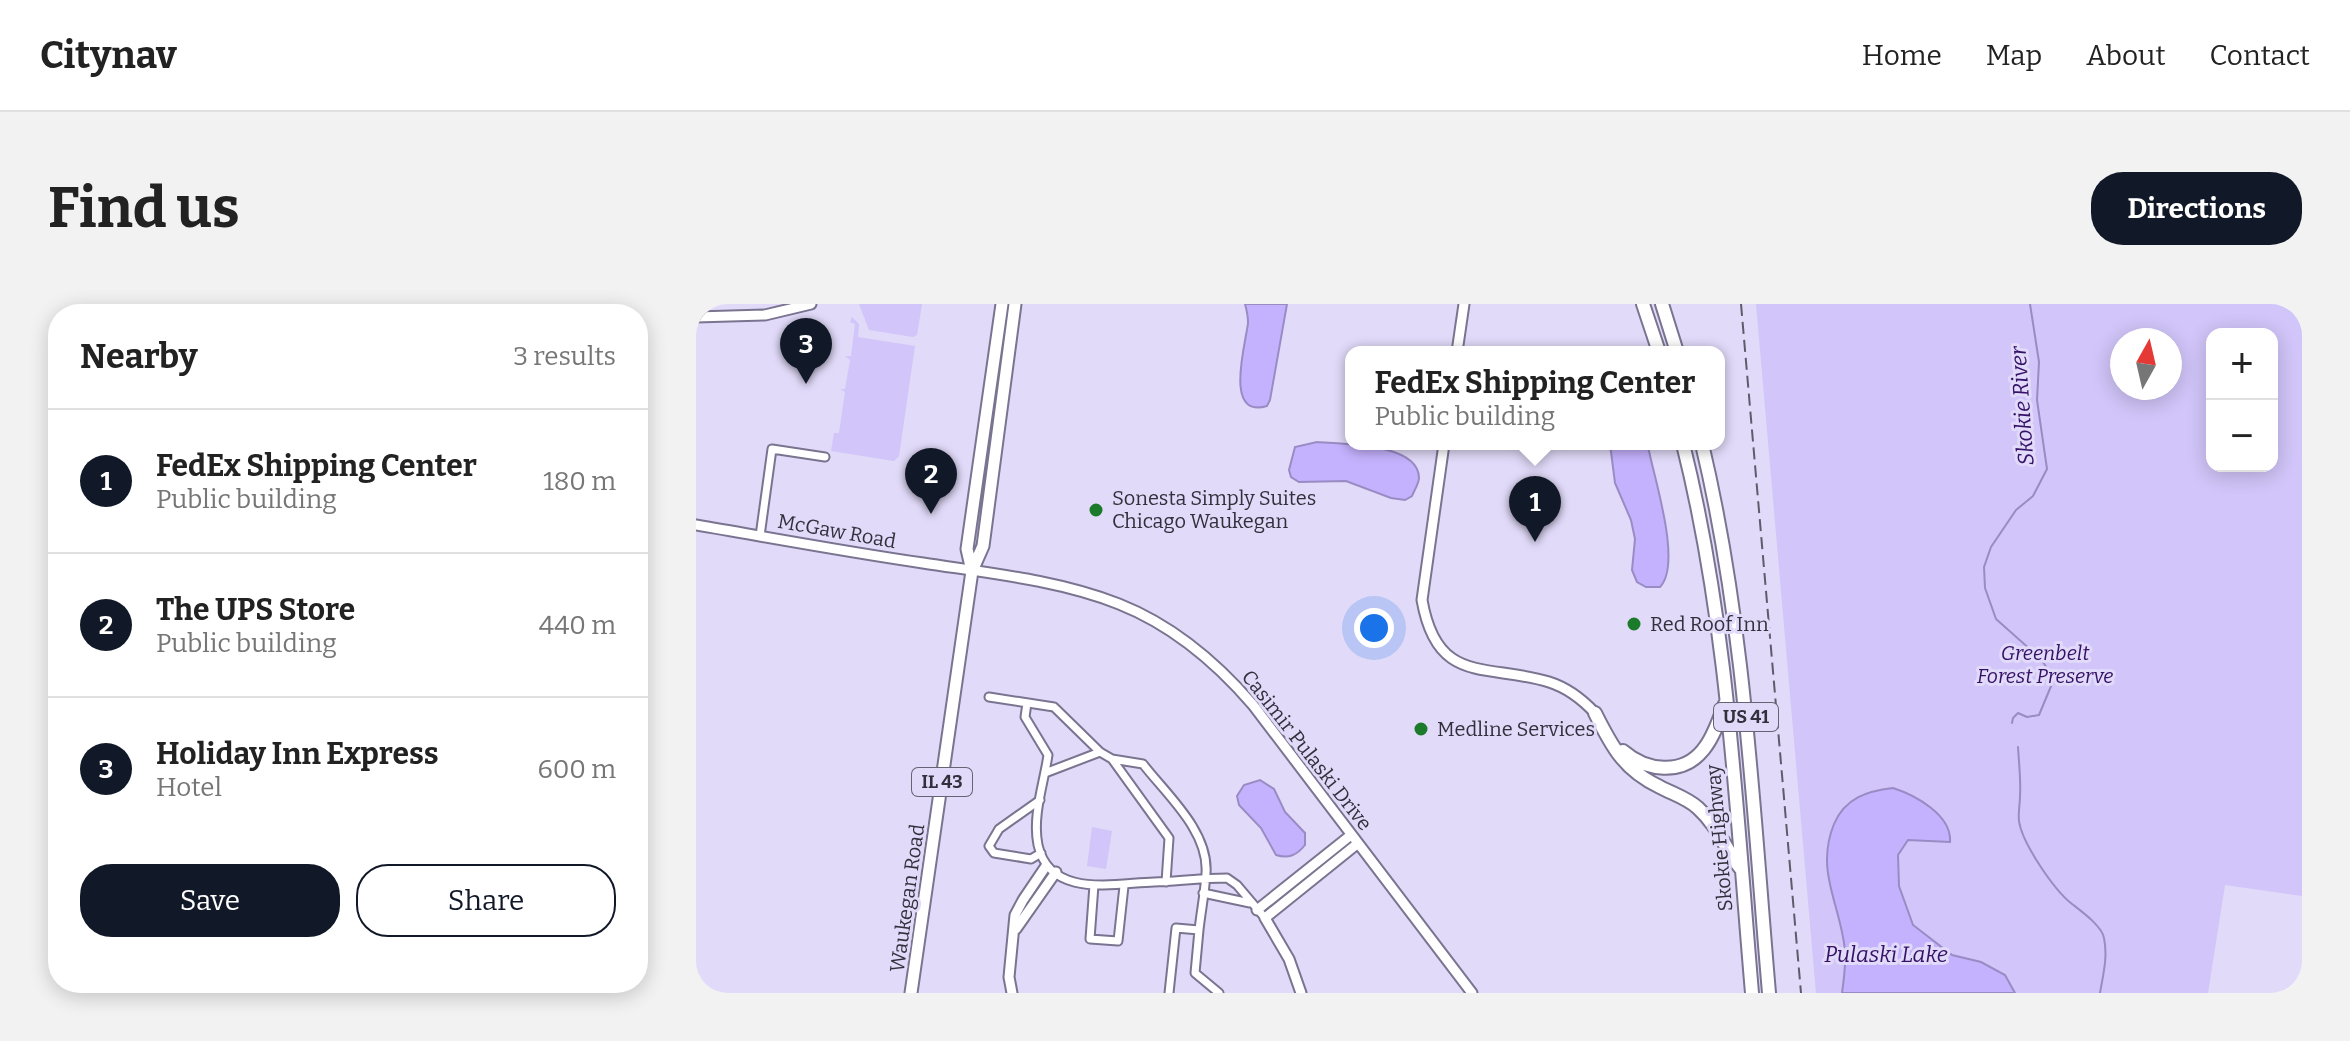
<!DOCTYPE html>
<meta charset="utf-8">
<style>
:root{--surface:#fff;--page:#f2f2f2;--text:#222;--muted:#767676;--line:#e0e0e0;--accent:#111827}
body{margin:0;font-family:Bitter,serif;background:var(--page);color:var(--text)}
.controls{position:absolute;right:24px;top:24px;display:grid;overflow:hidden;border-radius:16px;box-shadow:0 4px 20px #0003}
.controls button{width:72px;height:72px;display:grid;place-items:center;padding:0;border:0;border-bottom:2px solid var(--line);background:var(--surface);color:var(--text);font:40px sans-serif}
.compass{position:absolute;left:1414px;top:24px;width:72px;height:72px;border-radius:50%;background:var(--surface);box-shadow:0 4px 20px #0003;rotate:8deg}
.you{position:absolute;left:678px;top:324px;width:28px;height:28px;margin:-20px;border:6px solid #fff;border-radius:50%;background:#1a73e8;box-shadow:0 0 0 12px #1a73e833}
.badge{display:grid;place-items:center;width:52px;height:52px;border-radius:50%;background:var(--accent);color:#fff;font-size:26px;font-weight:700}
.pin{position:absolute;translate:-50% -66px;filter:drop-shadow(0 2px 4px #0008)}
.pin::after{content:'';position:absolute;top:42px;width:28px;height:24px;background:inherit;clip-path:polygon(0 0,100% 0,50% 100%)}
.popup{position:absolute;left:649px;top:42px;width:380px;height:104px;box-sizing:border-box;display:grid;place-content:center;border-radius:16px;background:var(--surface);filter:drop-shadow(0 2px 6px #0005);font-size:26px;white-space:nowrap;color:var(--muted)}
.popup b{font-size:30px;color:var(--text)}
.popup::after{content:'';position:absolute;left:50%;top:100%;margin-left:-16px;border:16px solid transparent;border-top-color:var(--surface)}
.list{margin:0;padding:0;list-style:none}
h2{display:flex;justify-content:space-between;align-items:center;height:104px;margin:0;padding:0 32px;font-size:34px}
h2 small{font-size:26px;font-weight:400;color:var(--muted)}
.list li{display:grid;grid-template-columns:52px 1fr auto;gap:24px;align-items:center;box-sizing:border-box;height:144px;padding:0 32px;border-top:2px solid var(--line)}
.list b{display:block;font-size:30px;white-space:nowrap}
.list p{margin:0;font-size:26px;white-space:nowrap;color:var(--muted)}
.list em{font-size:26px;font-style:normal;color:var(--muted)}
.actions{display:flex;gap:16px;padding:24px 32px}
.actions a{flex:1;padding:18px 0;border:2px solid var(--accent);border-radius:32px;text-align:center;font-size:28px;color:var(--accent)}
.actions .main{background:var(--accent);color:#fff}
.map{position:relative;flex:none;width:1606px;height:689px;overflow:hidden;border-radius:32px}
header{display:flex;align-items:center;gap:48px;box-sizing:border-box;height:112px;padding:0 40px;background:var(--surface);border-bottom:2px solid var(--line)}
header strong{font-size:38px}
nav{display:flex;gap:44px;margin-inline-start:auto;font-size:28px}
.intro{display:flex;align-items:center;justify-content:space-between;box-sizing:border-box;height:192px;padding:0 48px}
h1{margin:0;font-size:56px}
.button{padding:20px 36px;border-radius:32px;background:var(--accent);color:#fff;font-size:28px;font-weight:700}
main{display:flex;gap:48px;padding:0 48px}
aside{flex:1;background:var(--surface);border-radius:32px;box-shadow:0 4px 20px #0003}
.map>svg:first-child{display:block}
.green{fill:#d1c5f9;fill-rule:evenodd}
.water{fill:#c5b2fe;stroke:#998bc4;stroke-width:2}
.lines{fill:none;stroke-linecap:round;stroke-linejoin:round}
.stream{stroke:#998bc4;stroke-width:2}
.street-casing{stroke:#7a7490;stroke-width:11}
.secondary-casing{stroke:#7a7490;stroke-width:13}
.primary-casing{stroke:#7a7490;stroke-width:15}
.highway-casing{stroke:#7a7490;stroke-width:16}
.street{stroke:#fff;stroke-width:7}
.secondary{stroke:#fff;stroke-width:9}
.primary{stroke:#fff;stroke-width:11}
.highway{stroke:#fff;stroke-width:12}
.rail{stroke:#5e5b6c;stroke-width:2;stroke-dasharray:12 6;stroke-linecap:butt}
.poi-dot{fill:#1c7b2b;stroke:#e1daf9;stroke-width:3}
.labels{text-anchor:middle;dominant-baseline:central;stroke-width:6;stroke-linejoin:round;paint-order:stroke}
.shield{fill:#e1daf9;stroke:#666375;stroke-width:2}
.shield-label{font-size:18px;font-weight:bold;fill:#32303c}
.poi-label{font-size:20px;fill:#32303c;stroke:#e1daf9;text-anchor:start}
.street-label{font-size:20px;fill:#32303c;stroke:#e1daf9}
.park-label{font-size:20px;font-style:italic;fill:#341066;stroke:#e1daf9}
.water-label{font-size:22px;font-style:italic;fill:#351167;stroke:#e1daf9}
</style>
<header>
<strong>Citynav</strong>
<nav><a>Home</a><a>Map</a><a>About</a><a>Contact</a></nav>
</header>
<div class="intro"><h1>Find us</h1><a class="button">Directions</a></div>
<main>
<aside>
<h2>Nearby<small>3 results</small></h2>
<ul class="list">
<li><span class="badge">1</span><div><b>FedEx Shipping Center</b><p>Public building</p></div><em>180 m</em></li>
<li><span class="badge">2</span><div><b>The UPS Store</b><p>Public building</p></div><em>440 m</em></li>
<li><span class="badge">3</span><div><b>Holiday Inn Express</b><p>Hotel</p></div><em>600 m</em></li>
</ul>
<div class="actions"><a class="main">Save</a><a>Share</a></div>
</aside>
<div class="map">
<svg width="1606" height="689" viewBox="0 0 1606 689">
<rect width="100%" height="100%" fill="#e1daf9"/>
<!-- green -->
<path class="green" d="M163 0H226L221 31 217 33 173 26Z
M1060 0H1606V592L1529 581 1512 689H1120ZM1516 30H1576V162H1516ZM1426 36H1474V84H1426Z
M156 13 163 20 162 33 219 42 203 152 198 157 135 147 138 129H143L149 88 144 85H149L154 56 149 52H155L159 20 154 18Z
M396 523 416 527 410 565 391 562Z"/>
<!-- water -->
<path class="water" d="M549 0H591L574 96 571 102C527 115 550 39 552 19 552 12 551 7 549 0Z
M621 138C646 140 723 139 723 174 723 179 718 187 716 192L709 196 695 194 650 177 603 178 595 173 593 166 599 143Z
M914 140H950L953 147C959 177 986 260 964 283H950L941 278 936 266 939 235 935 216 919 179Z
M564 476 578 485 589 508 609 529V541C601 551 593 555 580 551L565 524 543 501 541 492 548 481Z
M1197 484C1219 491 1256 511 1254 538L1212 536 1202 551 1203 582 1217 621 1256 651 1285 658 1309 671 1319 689H1146C1148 675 1150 660 1149 646 1144 599 1119 567 1138 520 1149 494 1171 487 1197 484Z"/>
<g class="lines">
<!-- stream -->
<path class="stream" d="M1316 419 1317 414 1322 409 1331 413 1343 411 1358 375 1345 355 1300 315 1289 284 1288 263 1295 243 1320 206 1337 192 1351 165 1341 96 1343 58 1334 0
M1322 443C1323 460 1325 476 1324 492 1324 500 1322 509 1323 517 1326 539 1358 586 1376 600 1385 607 1406 622 1408 634 1412 653 1407 671 1404 689"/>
<!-- street casing -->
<g class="street-casing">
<path id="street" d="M64 232 76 145 129 153
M293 393 358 403 404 448 416 455 447 460C470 490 513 527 510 569 509 588 505 607 503 626
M331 399 329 413 352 451C348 479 336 512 342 541 354 595 419 579 458 578 482 577 507 574 531 574L541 581 569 614
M416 455 473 534 470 578
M349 469 404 448
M344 496 303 525 293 542 298 549 335 555 345 549
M398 581 394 635 422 637 428 582
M507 589 554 599
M473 689 480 624 503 626 499 669 523 689"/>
</g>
<!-- secondary casing -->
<g class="secondary-casing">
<path id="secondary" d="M0 13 69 11 115 0
M761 48 768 0
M748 140 726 296C741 382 791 359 853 378 872 384 886 395 899 409
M0 221C76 234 151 248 227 259 292 269 362 276 423 300 476 321 520 358 557 401L776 689
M561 606 655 531
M320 625 360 568
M316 689 313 673 319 611 327 596 350 562
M605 689 593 655 569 614 661 540"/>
</g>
<!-- primary casing -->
<g class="primary-casing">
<path id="primary" d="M276 267 271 245 306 0
M215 689 276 267 287 242 319 0"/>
</g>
<!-- highway casing -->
<g class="highway-casing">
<path id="highway" d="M947 0 963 48
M966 0 981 48
M987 140C1032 319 1040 505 1056 689
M1006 140C1049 320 1057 505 1073 689
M899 409C916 443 928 466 964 483 977 490 991 494 1002 504 1022 522 1029 545 1045 565
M927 447C950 467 986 472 1007 446 1018 433 1023 415 1029 400"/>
</g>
<!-- street -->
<use href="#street" class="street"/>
<!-- secondary -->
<use href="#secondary" class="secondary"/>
<!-- primary -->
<use href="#primary" class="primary"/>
<!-- highway -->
<use href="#highway" class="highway"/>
<!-- rail -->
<path class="rail" d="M1045 0 1105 689"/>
</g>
<!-- markers -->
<g class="poi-dot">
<circle cx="400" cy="206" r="8"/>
<circle cx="938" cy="320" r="8"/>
<circle cx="725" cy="425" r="8"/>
</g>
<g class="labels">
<!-- shield labels -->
<g class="shield">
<rect x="1018" y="399" width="64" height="28" rx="6"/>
<rect x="216" y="464" width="60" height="28" rx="6"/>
</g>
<g class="shield-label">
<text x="1050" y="413">US 41</text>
<text x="246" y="478">IL 43</text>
</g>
<!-- poi labels -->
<g class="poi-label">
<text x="416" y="194">Sonesta Simply Suites<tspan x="416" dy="23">Chicago Waukegan</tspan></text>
<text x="954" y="320">Red Roof Inn</text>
<text x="741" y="425">Medline Services</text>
</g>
<!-- street labels -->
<g class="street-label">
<text transform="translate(141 227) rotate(10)">McGaw Road</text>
<text transform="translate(611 446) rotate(52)">Casimir Pulaski Drive</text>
<text transform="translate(1023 534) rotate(-95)">Skokie Highway</text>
<text transform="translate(211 594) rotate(-82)">Waukegan Road</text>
</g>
<!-- park labels -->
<g class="park-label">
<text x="1349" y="349">Greenbelt<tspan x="1349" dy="23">Forest Preserve</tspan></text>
</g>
<!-- water labels -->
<g class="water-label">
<text transform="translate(1326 102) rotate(-94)">Skokie River</text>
<text x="1190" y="650">Pulaski Lake</text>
</g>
</g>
</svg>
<div class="controls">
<button>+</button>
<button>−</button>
</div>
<svg class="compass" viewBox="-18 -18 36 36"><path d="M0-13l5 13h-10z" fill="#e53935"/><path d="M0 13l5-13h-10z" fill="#767676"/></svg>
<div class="you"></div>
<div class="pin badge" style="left:839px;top:238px">1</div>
<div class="popup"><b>FedEx Shipping Center</b>Public building</div>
<div class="pin badge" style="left:235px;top:210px">2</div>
<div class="pin badge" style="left:110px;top:80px">3</div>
</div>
</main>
